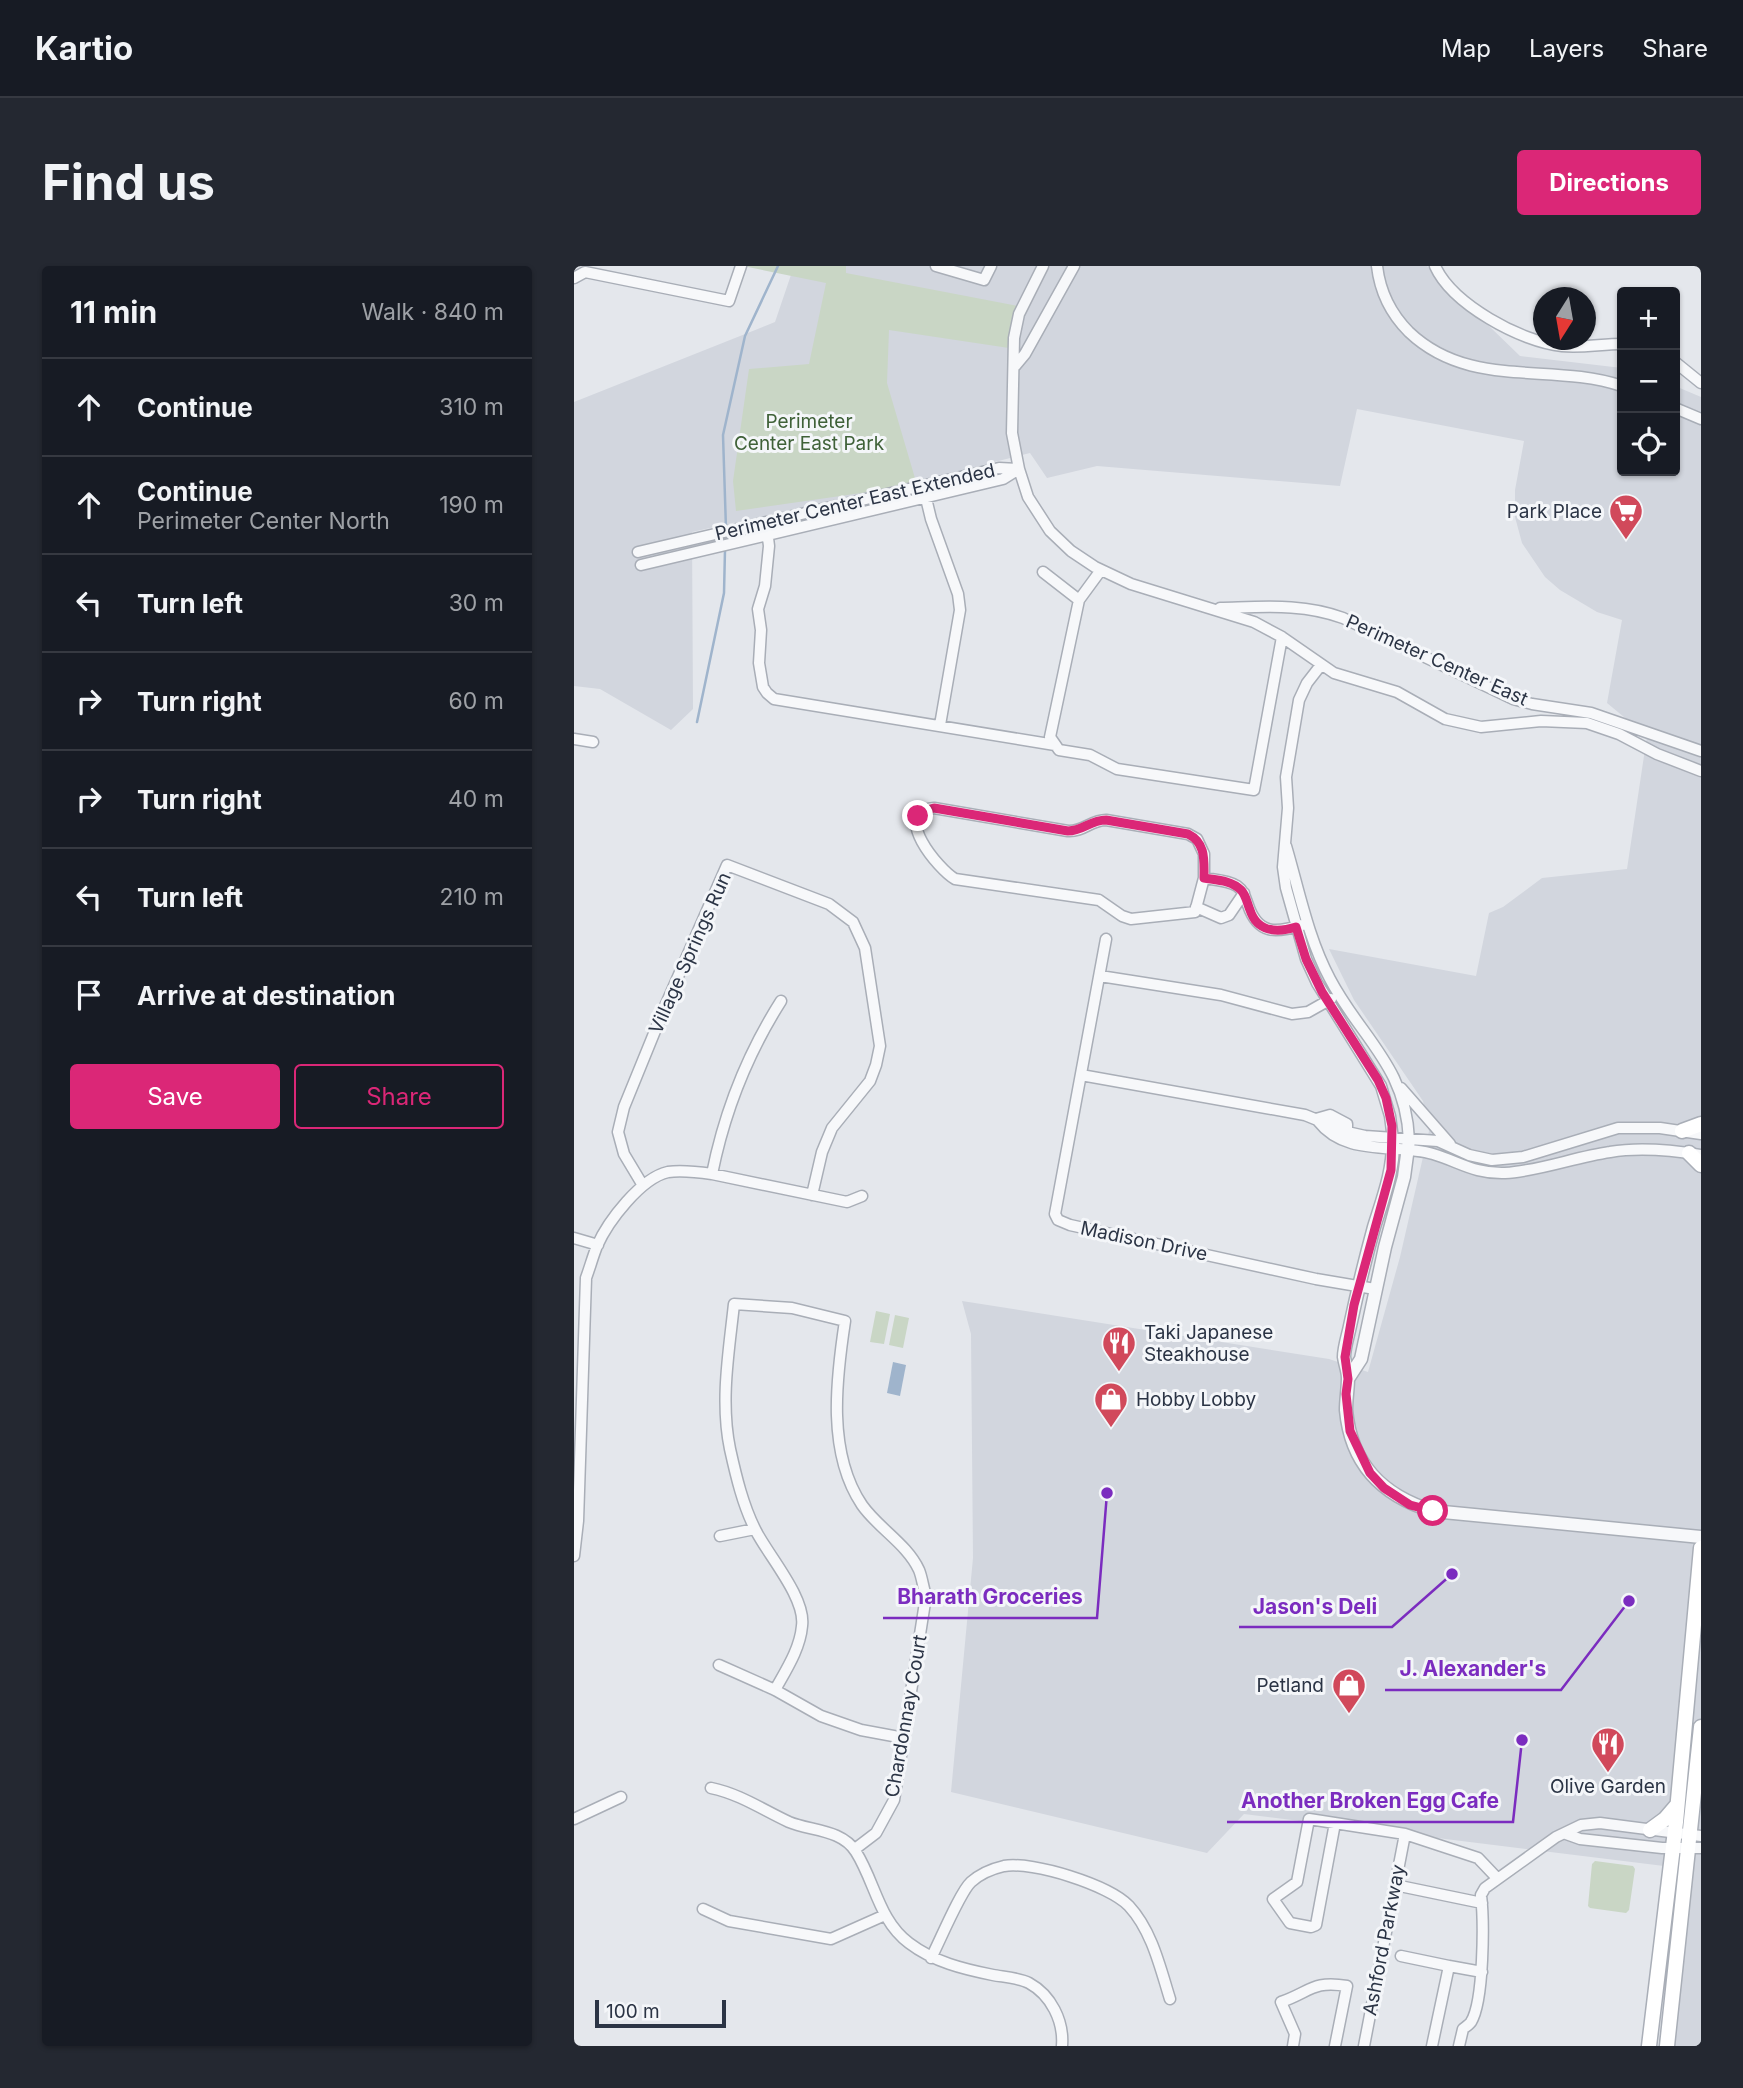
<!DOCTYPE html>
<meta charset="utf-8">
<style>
:root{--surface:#171b24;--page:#242831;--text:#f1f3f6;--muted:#9ea1a6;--line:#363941;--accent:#db2777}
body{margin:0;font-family:Inter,sans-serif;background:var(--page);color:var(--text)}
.controls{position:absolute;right:21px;top:21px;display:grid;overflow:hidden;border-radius:7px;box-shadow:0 2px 5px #0004}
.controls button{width:63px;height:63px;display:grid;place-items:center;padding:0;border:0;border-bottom:2px solid var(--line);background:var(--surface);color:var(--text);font:35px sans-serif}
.compass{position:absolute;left:959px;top:21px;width:63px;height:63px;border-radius:50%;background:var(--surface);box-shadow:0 2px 5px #0004;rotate:191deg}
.scale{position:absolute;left:21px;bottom:18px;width:131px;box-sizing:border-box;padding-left:7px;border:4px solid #2b3445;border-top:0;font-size:19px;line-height:24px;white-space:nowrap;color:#2b3445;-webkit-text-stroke:5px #f4f6f9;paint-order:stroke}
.stop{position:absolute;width:21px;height:21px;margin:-16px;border:5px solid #db2777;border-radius:50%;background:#fff}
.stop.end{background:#db2777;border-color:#fff;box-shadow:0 2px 7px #0008}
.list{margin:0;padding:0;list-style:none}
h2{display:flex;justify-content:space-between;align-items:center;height:91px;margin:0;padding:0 28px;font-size:30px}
h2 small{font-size:23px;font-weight:400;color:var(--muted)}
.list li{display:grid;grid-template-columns:46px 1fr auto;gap:21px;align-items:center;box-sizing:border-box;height:98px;padding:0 28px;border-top:2px solid var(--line)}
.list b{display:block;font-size:26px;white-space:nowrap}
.list p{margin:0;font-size:23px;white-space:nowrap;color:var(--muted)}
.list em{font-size:23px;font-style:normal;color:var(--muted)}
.actions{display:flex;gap:14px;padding:21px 28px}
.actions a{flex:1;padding:16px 0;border:2px solid var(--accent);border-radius:7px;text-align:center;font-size:24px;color:var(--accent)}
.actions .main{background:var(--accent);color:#fff}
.icon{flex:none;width:38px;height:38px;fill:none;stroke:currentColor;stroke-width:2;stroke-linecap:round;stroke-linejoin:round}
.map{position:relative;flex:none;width:1127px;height:1780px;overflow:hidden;border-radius:7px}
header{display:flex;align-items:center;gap:42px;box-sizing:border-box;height:98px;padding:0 35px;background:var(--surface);border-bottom:2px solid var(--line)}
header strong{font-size:33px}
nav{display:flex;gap:38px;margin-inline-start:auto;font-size:24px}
.intro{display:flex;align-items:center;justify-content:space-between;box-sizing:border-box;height:168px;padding:0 42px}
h1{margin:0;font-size:49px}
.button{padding:18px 32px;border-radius:7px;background:var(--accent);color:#fff;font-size:24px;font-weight:700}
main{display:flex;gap:42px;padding:0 42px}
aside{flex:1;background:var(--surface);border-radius:7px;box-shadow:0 2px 5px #0004}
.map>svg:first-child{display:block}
.built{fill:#d2d6de}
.green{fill:#c9d6c5}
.water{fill:#9fb4cc}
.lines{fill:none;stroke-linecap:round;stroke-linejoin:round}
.stream{stroke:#9fb4cc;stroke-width:2.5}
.minor-casing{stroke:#a9aeb7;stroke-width:13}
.tertiary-casing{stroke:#a9aeb7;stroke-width:15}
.secondary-casing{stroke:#a9aeb7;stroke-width:17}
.minor{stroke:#f7f8fa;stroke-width:10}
.tertiary{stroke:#f7f8fa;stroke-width:12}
.secondary{stroke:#fff;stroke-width:14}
.route{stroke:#db2777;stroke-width:9}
.labels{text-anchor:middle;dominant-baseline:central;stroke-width:6;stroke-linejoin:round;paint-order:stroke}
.park-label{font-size:19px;fill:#3f6138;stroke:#f4f6f9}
.street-label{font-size:19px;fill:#2b3445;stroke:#f4f6f9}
.poi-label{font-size:19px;fill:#2b3445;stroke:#f4f6f9;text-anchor:end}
.leader{fill:none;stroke:#7b2cbf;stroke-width:2.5}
.callout-dot{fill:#7b2cbf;stroke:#f4f6f9;stroke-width:2.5}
.callout-label{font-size:21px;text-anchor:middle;font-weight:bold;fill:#7b2cbf;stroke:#f4f6f9;stroke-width:6;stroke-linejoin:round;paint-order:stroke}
</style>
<header>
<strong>Kartio</strong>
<nav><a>Map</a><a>Layers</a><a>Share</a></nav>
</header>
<div class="intro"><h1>Find us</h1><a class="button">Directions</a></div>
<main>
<aside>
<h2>11 min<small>Walk · 840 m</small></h2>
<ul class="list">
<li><svg class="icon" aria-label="ahead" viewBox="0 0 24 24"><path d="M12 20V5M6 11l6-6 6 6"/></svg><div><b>Continue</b></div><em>310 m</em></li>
<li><svg class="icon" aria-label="ahead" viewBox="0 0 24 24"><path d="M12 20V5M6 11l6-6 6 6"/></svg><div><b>Continue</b><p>Perimeter Center North</p></div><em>190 m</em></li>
<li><svg class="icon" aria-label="left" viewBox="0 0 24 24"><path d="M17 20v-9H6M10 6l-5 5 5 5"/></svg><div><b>Turn left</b></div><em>30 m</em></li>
<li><svg class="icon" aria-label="right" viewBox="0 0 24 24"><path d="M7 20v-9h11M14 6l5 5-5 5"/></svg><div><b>Turn right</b></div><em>60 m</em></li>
<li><svg class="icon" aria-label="right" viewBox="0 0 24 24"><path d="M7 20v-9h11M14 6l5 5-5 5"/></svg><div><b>Turn right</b></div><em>40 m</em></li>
<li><svg class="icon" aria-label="left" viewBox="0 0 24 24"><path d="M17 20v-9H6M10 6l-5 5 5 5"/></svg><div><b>Turn left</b></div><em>210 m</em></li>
<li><svg class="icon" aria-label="arrive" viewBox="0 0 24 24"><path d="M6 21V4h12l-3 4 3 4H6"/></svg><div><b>Arrive at destination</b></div></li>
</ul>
<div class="actions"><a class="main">Save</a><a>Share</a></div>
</aside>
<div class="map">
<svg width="1127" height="1780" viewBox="0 0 1127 1780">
<rect width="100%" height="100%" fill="#e4e7ec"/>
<!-- built -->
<path class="built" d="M220 0H853L946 90 1048 102V205H1101V120L1127 131V1780H1085L1092 1725 1090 1600 670 1548 633 1587 377 1526 399 1292 397 1068 388 1035 755 1093 794 1106 826 991 855 865 849 835 780 734 755 683 902 710 915 647 929 641 968 612 1053 603 1073 470 1033 437 1048 354 1023 346 986 324 971 311 948 277 941 251V224L950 175 783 143 766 220 523 200 473 212 456 187 346 215 118 266 119 443 97 464 26 423 0 420V136L201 56Z"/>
<!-- green -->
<path class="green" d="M169 0H272V7L449 41 435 82 315 64 313 117 343 219 162 245 159 215 175 103 235 98 252 17Z
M302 1045 316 1048 310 1078 296 1076Z
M321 1049 335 1052 329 1082 315 1079Z
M1021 1595 1059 1600 1061 1603 1055 1644 1052 1647 1016 1642 1014 1640 1018 1598Z"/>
<!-- water -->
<path class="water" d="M319 1096 332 1099 326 1130 313 1127Z"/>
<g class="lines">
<!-- stream -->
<path class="stream" d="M152 263 149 169 171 70 204 0
M123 456 150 327 151 284"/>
<!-- minor casing -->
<g class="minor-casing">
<path id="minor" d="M362 0 410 14 417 0
M469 0 445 48 440 72 438 167 445 203 454 231 476 265 497 285 521 301 557 318 680 356 708 371 760 407 823 426 871 453 907 461 967 455 1013 457 1045 468 1083 488 1127 505
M803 0C806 26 816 47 835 66 896 124 976 96 1048 120
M861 0C878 38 947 76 988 80 1008 82 1028 78 1048 78
M0 12 11 6 155 35 167 0
M1101 96 1127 117
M441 100 451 88 500 0
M1101 142 1127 153
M350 224 357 253 384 328 386 344 366 459
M192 256 195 280 191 320 184 343 187 364 185 397 189 421 193 427 200 433 481 479
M64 286 425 202 445 203
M67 299 429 213 445 203
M527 304 505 334 476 471 485 484 516 489 543 503 680 524 708 371
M469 306 505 334
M646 342C689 341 729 337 769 352L939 433 958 438 1017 447 1127 485
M747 399 733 417 725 434 712 511 714 542 709 601 712 622 732 693 743 717 807 820 816 850 819 873
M0 473 19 476
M360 542 494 565C509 566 517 554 532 554L614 568 623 573 630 588V612L621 646 557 653 548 650 525 634 381 613C365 604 316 546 360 542Z
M712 580C725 624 734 672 756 713 787 772 832 800 835 874
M630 612C641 614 653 614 663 620 670 625 671 631 674 639 684 669 702 667 728 659
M622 641 647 652 655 649 670 627
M532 673 481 948 484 954 496 959 742 1013 801 1023
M526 710 647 729 718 748 734 746 757 733
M507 809 731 849 773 866 791 870 864 875 895 889 918 894 949 891 1044 862H1086L1127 868
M827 822 876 878
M742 853 756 849 773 858V866
M744 855C772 891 820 877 859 888 886 896 900 908 931 907 966 905 1001 891 1036 886 1066 881 1097 884 1127 889
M138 908C150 848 174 787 207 735
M68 918 50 888 44 866 50 841 92 738 153 599 255 638 279 656 291 682 306 780 302 799 296 815 258 862 248 886 238 929
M0 972 24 979
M146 1270 181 1263
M0 1290 4 1255 12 1012C16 1001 19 990 23 980 34 955 67 912 94 906 108 904 124 906 138 908L273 936 288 930
M145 1399 201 1424 247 1450 287 1464 330 1472
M201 1424C212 1404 226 1383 228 1360 232 1332 194 1289 182 1265 169 1240 162 1210 156 1183 146 1135 155 1085 160 1038L218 1042 271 1055C262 1114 253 1187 288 1239 304 1262 333 1278 345 1304 348 1311 349 1321 352 1330L320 1534 302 1567 281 1583
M137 1522C166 1528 189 1544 215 1556 236 1565 268 1563 282 1586 301 1616 305 1655 335 1677 360 1696 389 1703 419 1709 430 1711 446 1712 455 1717 477 1729 490 1755 488 1780
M0 1553 47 1531
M761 1557 742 1659 737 1661 716 1657 699 1633 723 1616 735 1553 831 1568 904 1592 923 1612
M992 1568 1006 1573 1088 1582H1127
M821 1619 908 1637
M129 1643 155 1655 257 1673 311 1649
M827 1690 875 1700 858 1780
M357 1692C365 1677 386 1626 397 1616 406 1608 417 1603 430 1600 459 1595 535 1619 555 1640 578 1665 586 1701 596 1733
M875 1700 908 1706
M719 1780 721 1768 707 1736C736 1726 739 1714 773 1720L761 1780
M790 1780 831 1568
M885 1780 889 1763C890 1762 896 1758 897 1756 910 1735 910 1655 907 1629L911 1622 982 1571 1007 1559 1026 1557 1127 1570"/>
</g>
<!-- tertiary casing -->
<g class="tertiary-casing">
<path id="tertiary" d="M819 873C820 904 809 932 800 961 791 994 783 1027 776 1060 774 1070 770 1081 770 1091 771 1098 774 1105 774 1112 774 1123 772 1133 772 1144 777 1199 809 1230 859 1245L1127 1271
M774 1113 787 1093 811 981 830 911 835 874"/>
</g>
<!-- secondary casing -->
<g class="secondary-casing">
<path id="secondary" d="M1108 865 1127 858
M1115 887 1127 899
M1076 1564 1091 1553 1103 1539
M1075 1780 1102 1556 1127 1282
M1093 1780 1127 1461"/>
</g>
<!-- minor -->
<use href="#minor" class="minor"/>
<!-- tertiary -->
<use href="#tertiary" class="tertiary"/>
<!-- secondary -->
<use href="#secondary" class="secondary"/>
</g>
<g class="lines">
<!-- route -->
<path class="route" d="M344 550 350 545 360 542 494 565C509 565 516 554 532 554L614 568C632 577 630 594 630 612 642 614 657 614 667 624 672 629 673 637 676 644 683 666 703 667 722 661L732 693 748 726 804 814 812 832 818 860 817 904 780 1039 771 1091 774 1113 772 1128 776 1165 796 1207 810 1222 836 1239 859 1245"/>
</g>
<!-- icons -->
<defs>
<g id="supermarket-pin" transform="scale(1.75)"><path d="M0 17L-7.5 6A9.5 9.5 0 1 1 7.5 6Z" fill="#d1495b" stroke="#f4f6f9"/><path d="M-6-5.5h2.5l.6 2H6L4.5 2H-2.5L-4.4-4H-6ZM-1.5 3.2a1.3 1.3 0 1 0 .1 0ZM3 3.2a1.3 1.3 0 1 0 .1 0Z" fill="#fff"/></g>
<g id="restaurant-pin" transform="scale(1.75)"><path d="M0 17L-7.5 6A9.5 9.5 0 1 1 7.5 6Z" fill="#d1495b" stroke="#f4f6f9"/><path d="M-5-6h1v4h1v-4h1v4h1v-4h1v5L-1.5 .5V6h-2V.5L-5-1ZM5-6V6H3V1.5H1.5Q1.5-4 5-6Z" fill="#fff"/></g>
<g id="shop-pin" transform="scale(1.75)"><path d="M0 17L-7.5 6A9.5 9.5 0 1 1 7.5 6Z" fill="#d1495b" stroke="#f4f6f9"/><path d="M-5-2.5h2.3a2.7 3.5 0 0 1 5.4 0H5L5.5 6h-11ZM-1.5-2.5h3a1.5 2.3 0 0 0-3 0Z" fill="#fff"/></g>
</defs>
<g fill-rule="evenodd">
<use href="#supermarket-pin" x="1052" y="245"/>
<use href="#restaurant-pin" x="545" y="1077"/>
<use href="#shop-pin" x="537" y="1133"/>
<use href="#shop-pin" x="775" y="1419"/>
<use href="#restaurant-pin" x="1034" y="1478"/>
</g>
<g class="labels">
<!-- park labels -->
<g class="park-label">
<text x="235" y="155">Perimeter<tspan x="235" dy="22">Center East Park</tspan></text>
</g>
<!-- street labels -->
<g class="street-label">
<text transform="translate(281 236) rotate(-13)">Perimeter Center East Extended</text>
<text transform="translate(863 394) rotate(24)">Perimeter Center East</text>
<text transform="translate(116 687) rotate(-66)">Village Springs Run</text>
<text transform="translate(570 975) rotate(12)">Madison Drive</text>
<text transform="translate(332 1450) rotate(-80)">Chardonnay Court</text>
<text transform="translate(810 1674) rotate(-79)">Ashford Parkway</text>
</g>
<!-- poi labels -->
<g class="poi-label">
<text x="1028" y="245">Park Place</text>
<text x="570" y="1066" text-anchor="start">Taki Japanese<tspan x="570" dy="22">Steakhouse</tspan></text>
<text x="562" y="1133" text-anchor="start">Hobby Lobby</text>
<text x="750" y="1419">Petland</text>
<text x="1034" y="1520" text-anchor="middle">Olive Garden</text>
</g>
</g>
<!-- callouts -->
<path class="leader" d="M533 1227L523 1352H309M878 1308L818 1361H665M1055 1335L987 1424H811M948 1474L939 1556H653"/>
<g class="callout-dot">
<circle cx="533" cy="1227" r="7"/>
<circle cx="878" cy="1308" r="7"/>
<circle cx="1055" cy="1335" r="7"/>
<circle cx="948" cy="1474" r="7"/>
</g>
<g class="callout-label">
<text x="416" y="1338">Bharath Groceries</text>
<text x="741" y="1348">Jason's Deli</text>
<text x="899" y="1410">J. Alexander's</text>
<text x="796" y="1542">Another Broken Egg Cafe</text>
</g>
</svg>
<div class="controls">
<button>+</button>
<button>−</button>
<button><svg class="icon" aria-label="locate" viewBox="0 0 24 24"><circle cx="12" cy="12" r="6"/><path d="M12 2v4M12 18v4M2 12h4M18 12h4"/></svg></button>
</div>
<svg class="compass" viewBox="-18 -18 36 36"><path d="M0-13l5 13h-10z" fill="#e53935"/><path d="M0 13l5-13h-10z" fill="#9ea1a6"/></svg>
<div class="scale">100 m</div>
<div class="stop" style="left:859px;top:1245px"></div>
<div class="stop end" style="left:344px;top:550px"></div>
</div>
</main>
